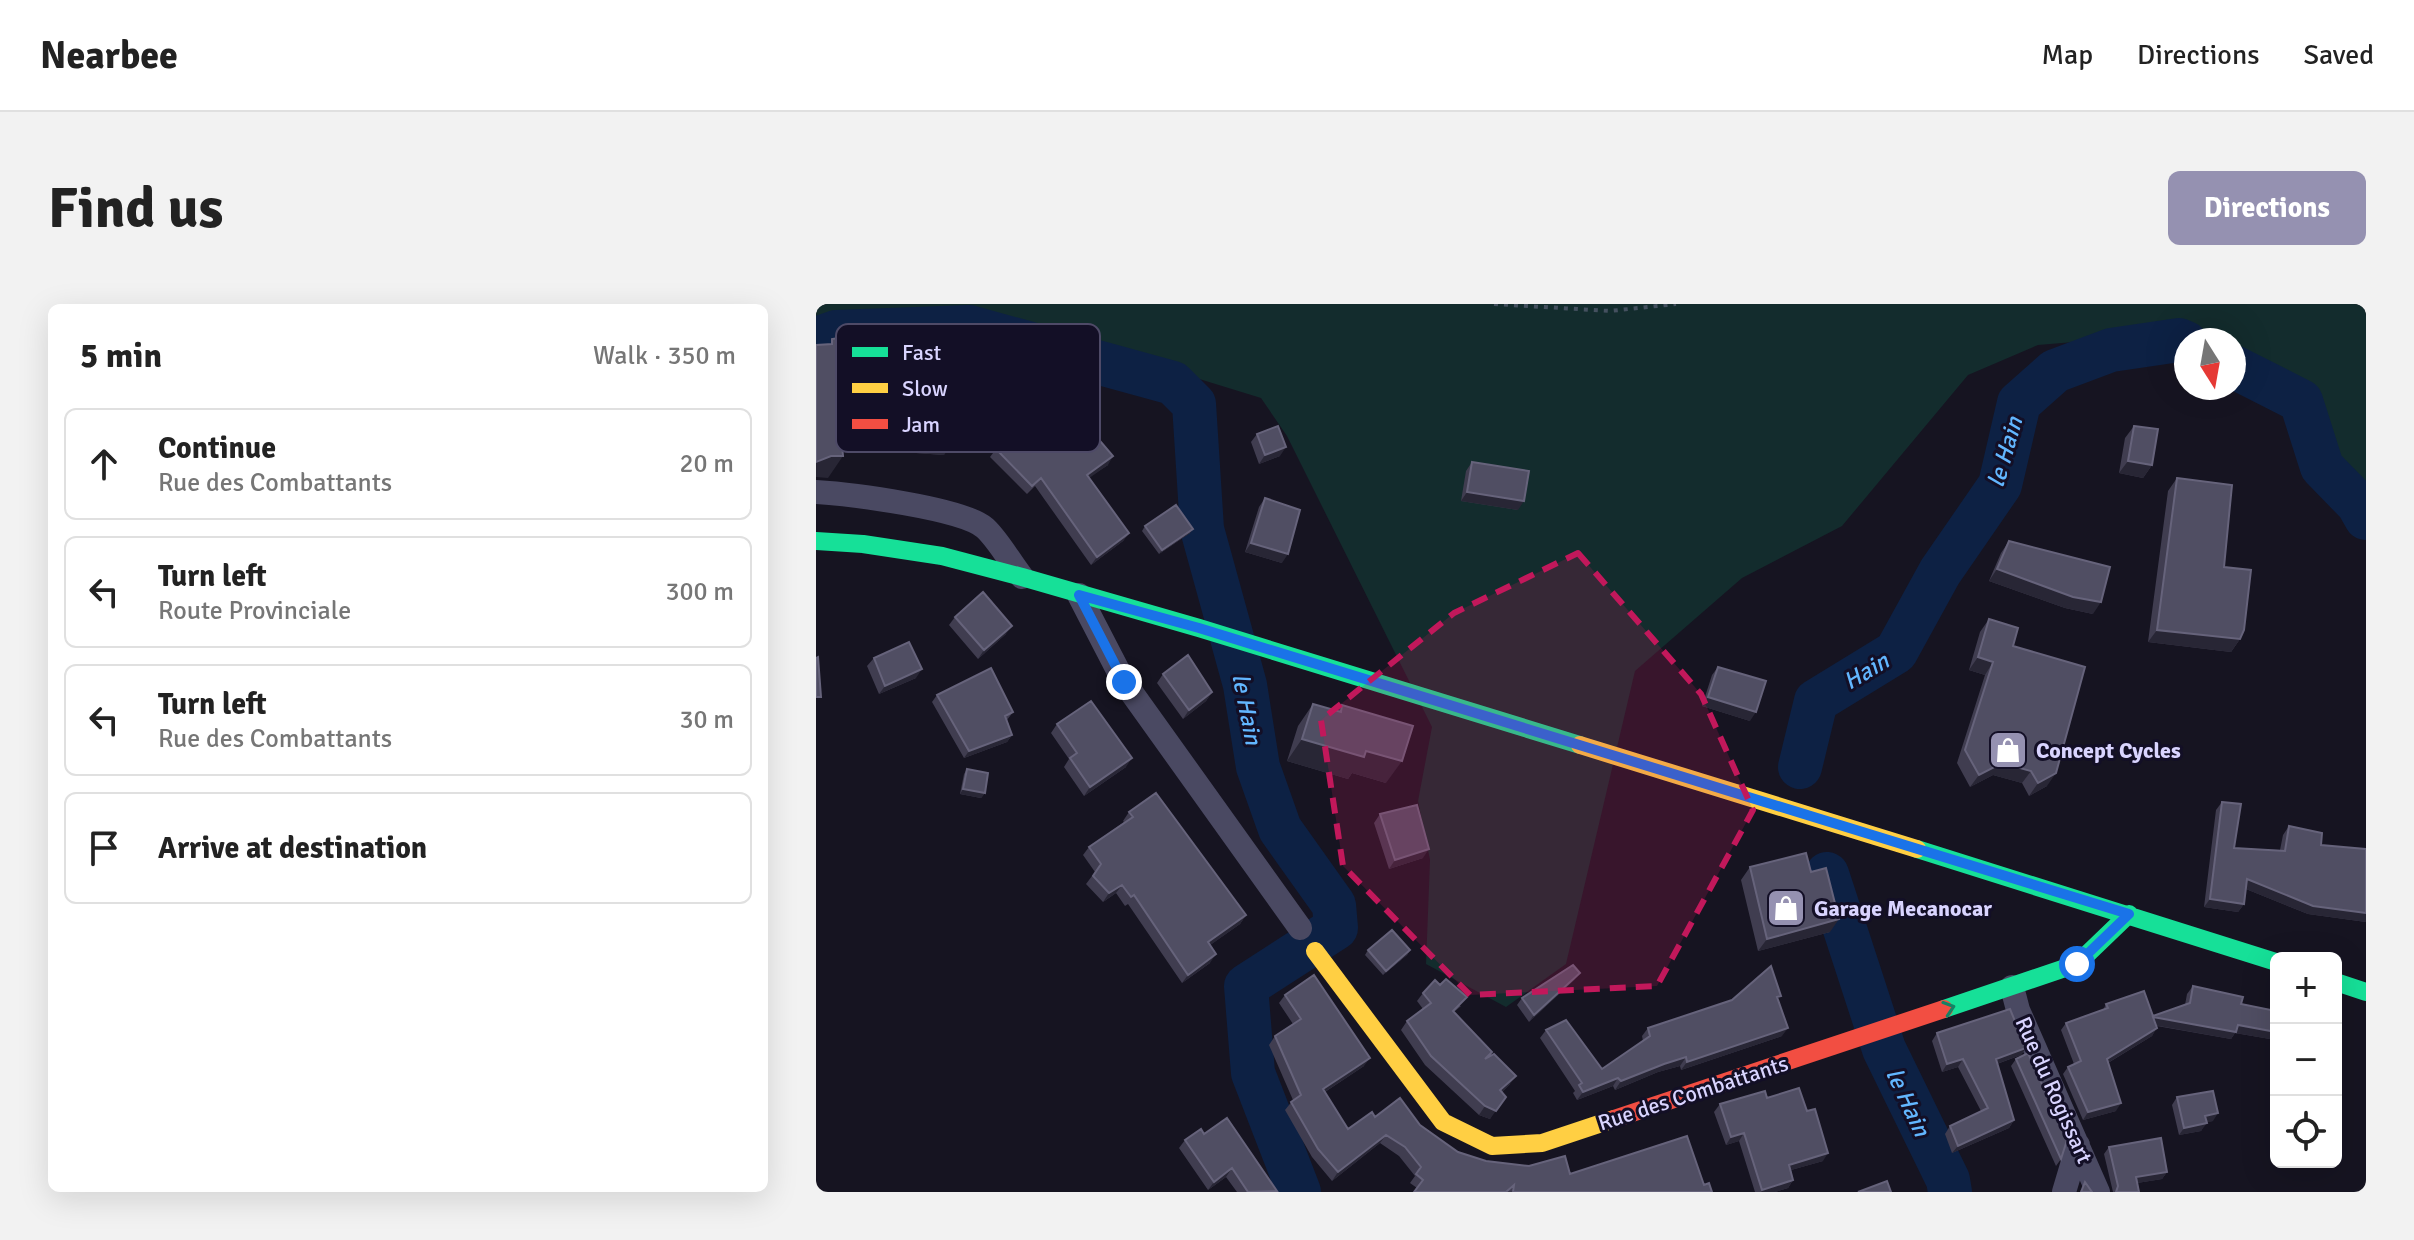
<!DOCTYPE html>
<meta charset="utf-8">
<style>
:root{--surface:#fff;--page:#f2f2f2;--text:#222;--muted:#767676;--line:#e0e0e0;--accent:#9591b1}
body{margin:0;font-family:Signika,sans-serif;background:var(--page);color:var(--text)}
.controls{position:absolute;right:24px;bottom:24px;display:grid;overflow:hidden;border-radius:12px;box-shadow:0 8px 32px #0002}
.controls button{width:72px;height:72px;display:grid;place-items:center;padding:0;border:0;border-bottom:2px solid var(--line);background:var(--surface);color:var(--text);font:40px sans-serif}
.compass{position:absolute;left:1358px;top:24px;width:72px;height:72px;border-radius:50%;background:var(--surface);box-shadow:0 8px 32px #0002;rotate:169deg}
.stop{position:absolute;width:24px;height:24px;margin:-18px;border:6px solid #1a73e8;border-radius:50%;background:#fff}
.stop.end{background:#1a73e8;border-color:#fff;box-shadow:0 2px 8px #0008}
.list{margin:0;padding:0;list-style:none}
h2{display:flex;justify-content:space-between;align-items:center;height:104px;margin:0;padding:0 32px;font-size:34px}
h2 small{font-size:26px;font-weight:400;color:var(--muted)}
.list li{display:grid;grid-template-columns:52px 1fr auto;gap:24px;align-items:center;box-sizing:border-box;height:112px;margin:0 16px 16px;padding:0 16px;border:2px solid var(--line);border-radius:12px}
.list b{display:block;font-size:30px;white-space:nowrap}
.list p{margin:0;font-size:26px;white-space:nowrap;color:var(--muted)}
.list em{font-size:26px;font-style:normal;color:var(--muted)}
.icon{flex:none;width:44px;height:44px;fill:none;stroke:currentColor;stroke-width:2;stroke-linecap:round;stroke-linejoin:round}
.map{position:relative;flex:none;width:1550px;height:888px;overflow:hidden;border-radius:12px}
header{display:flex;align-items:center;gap:48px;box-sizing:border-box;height:112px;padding:0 40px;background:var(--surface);border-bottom:2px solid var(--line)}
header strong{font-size:38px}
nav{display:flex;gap:44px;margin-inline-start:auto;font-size:28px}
.intro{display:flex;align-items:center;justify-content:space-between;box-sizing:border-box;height:192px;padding:0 48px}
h1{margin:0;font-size:56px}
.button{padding:20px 36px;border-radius:12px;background:var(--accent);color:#fff;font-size:28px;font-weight:700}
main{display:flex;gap:48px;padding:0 48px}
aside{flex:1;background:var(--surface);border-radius:12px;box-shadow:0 8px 32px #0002}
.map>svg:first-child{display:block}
.green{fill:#132c2d}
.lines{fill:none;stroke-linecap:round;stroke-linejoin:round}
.river{stroke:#0d2144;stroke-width:44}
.path{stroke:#44505f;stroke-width:4;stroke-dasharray:4 6;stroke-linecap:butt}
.street{stroke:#4a4962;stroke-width:24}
.fast{stroke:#16e098;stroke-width:18}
.slow{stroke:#ffcf43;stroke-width:18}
.jam{stroke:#f24e42;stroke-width:18}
.wall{fill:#403d50}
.shaded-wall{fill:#282635}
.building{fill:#504e63;stroke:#66637b;stroke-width:2}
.oneway{stroke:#158265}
.route{stroke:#1a73e8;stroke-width:10}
.marked{fill:#c2185b;fill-opacity:0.2;stroke:#c2185b;stroke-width:6;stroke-dasharray:16 10;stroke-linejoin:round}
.labels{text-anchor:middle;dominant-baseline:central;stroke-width:6;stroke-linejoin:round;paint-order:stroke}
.poi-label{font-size:22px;font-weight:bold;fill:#d9d4ff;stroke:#130f26;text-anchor:start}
.street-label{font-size:22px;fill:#d9d4ff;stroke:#130f26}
.water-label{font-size:24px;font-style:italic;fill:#62b6ff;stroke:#130f26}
.key{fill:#130f26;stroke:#4e4a67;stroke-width:2}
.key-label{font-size:22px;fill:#d9d4ff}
</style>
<header>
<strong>Nearbee</strong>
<nav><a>Map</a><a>Directions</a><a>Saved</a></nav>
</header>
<div class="intro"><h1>Find us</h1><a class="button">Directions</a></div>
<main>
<aside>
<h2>5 min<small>Walk · 350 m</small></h2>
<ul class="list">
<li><svg class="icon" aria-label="ahead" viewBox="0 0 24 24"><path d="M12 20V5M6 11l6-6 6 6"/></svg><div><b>Continue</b><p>Rue des Combattants</p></div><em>20 m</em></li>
<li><svg class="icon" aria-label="left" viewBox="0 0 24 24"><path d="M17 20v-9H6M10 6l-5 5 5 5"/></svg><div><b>Turn left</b><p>Route Provinciale</p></div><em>300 m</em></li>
<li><svg class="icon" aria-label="left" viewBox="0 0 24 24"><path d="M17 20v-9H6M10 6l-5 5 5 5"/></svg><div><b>Turn left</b><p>Rue des Combattants</p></div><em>30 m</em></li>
<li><svg class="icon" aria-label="arrive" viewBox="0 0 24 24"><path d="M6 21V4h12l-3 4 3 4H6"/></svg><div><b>Arrive at destination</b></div></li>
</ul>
</aside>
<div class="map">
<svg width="1550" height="888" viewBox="0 0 1550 888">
<rect width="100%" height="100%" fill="#161421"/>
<!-- green -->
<path class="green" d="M0 0H1550V185L1525 172 1502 105 1465 69 1418 43V36H1406L1389 27 1222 41 1152 71 1026 222 926 274 819 367 750 660 690 703 610 660 614 556 602 497 616 423 471 132 445 94 221 25 0 33Z"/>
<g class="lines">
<!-- river -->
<path class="river" d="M0 35 20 28 153 23 357 79 378 100 386 225 429 381 442 463 464 525 518 601 520 624 430 682 437 769 483 888
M1418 63 1485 97 1506 163 1542 200 1550 214
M984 463 1000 397 1080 348 1124 268 1184 181 1203 99 1239 67 1295 46 1363 36 1370 39
M1011 570 1068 745 1132 876 1134 888"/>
<!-- path -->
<path class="path" d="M678 0 794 7 860 0"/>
<!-- street -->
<path class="street" d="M0 188C33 190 146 204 169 224 183 237 194 258 206 273
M263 291 308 378 484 624
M1196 683 1202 706 1282 888
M1248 888 1262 841"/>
<!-- fast -->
<path class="fast" d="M0 237 47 240 126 252 206 273 383 324 764 441
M1101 545 1460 658
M1520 678 1550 688
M1128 705 1261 660 1313 610"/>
<!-- slow -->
<path class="slow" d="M764 441 1101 545
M499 647 627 818 676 842 726 839 798 815"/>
<!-- jam -->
<path class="jam" d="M798 815 1128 705"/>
</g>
<!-- wall -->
<path class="wall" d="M111 82 135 92 142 123 136 122 128 151 100 149 106 90Z
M1318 122 1336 161 1327 174 1303 169 1309 134Z
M441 130 464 152 443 160 435 138Z
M225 138 250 145 292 161 273 173 313 229 307 237 275 261 219 182 211 190 174 153 180 145Z
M656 158 702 206 645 197 650 167Z
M1361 174 1408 263 1424 335 1415 348 1332 338 1352 187Z
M449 194 466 259 429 248 443 203Z
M329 222 374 229 343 250 326 227Z
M1193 237 1277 310 1249 304 1173 277 1185 249Z
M139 313 190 330 162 355 133 321Z
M1173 315 1197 342 1231 482 1213 492 1206 479 1177 471 1154 483 1141 459 1169 371 1153 366 1164 328Z
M58 354 100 374 63 390 51 362Z
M902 363 934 417 886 402 896 371Z
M347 370 396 388 390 397 367 415 341 379Z
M121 391 197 408 191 416 196 431 191 438 148 454 116 398Z
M497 400 522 407 526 401 570 479 536 469 532 475 471 457 482 422Z
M241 420 310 463 268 492 248 463 253 455 235 429Z
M151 465 169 489 165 494 144 490 148 470Z
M1406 498 1418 544 1464 546 1467 531 1473 522 1505 541 1550 545V618L1492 610 1430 585 1428 600 1422 608 1388 603 1400 506Z
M313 508 430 611 424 620 394 641V659L366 679 312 600 309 602 300 589 287 598 270 580 279 568 267 551 273 543 308 518 307 517Z
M564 510 607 554 573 565 558 519Z
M934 563 995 568 1014 628 942 647 925 576Z
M552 646H594L591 651 567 671 549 651Z
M764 669 758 676 713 718 701 701 706 694Z
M1377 682 1425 700 1460 707V736L1419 729 1415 735 1341 722 1336 732 1292 759 1300 807 1267 816 1247 770 1252 763 1258 760 1245 726 1250 719 1287 706 1290 700 1337 712 1369 701 1371 690Z
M607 689 645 702 638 708 694 780 686 788 674 815 663 811 609 761 585 726 591 717 607 705 601 697Z
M469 691 548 762 509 788 532 825 559 813 604 821 642 848 670 857 754 870 888 881 896 888H598L601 884 594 879 599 872 583 852 564 839 516 877 496 853 469 806 477 796 453 741 459 732 477 720 463 699Z
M962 696 966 732 865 766 864 762 842 768 799 786 797 782 761 796 757 789 759 787 724 734 730 726 786 765 827 737 826 732 832 724Z
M1121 729 1210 744 1205 751 1181 760 1198 816 1193 824 1136 849 1129 830 1134 822 1165 807 1142 763 1126 768 1116 737Z
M1200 755 1245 855 1240 862 1195 762Z
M1361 793 1397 817 1390 818 1385 827 1363 831 1356 801Z
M951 794 1007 857 975 866 977 876 972 884 959 888H939L923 837 910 841 898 808 904 800Z
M388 830 460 888H421L410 873 392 886 363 844 369 836Z
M1293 843 1351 868 1346 875 1321 879 1323 888H1297L1288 850Z"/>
<!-- shaded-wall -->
<path class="shaded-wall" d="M47 81 97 82 82 104 32 102 6 104 21 83Z
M136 114 147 115 142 123 131 122Z
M106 141 134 143 128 151 100 149Z
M470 143 464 152 443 160 449 151Z
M15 152H27L12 174 0 173V158Z
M297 152 292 161 266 179 271 171Z
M1312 157 1336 161 1327 174 1303 169Z
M651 188 708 197 702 206 645 197Z
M377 225 374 229 343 250 346 246Z
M313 229 307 237 275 261 281 253Z
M435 239 472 250 466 259 429 248Z
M1181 265 1285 298 1277 310 1249 304 1173 277Z
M196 322 190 330 162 355 168 346Z
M1341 326 1424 335 1415 348 1332 338Z
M1162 353 1177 358 1169 371 1153 366Z
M106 365 100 374 63 390 69 382Z
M396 388 390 397 367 415 373 406Z
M892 393 940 408 934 417 886 402Z
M196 431 191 438 148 454 153 447Z
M486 435 550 447 586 457 570 479 536 469 532 475 471 457Z
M316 454 310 463 268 492 274 483Z
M1186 459 1215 467 1206 479 1177 471 1154 483 1163 471Z
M1240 469 1231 482 1213 492 1222 479Z
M147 485 169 489 165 494 144 490Z
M613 545 607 554 573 565 579 556Z
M1431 575 1550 609V618L1492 610 1425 583Z
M306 581 300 589 287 598 293 589Z
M1394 595 1428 600 1422 608 1388 603Z
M430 611 424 620 386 647 392 638Z
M1023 615 1014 628 942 647 951 635Z
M594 646 591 651 567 671 570 667Z
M400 650 394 659 366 679 372 671Z
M764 669 758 676 713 718 718 711Z
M1337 713 1422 721 1460 728V736L1419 729 1415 735 1332 720Z
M972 724 966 732 865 766 871 758Z
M1341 724 1336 732 1285 763 1291 755Z
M1210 744 1205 751 1175 762 1180 755Z
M870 753 864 762 842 768 799 786 805 777 848 760Z
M554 754 548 762 501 793 507 785Z
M1147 755 1142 763 1126 768 1131 760Z
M700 772 694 780 678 795 684 786Z
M802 774 797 782 761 796 767 788Z
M690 793 674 815 663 811 669 802Z
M1305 799 1300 807 1267 816 1272 808Z
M1402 809 1397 817 1384 820 1389 812Z
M1198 816 1193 824 1136 849 1142 842Z
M1391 819 1385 827 1363 831 1368 824Z
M928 829 923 837 910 841 915 833Z
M570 831 564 839 516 877 522 868Z
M1012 849 1007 857 968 868 973 861Z
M416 864 410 873 392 886 398 878Z
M1351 868 1346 875 1315 880 1320 873Z
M977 876 972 884 959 888H945L946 886Z"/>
<!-- building -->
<path class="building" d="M41 31 42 43 94 38 97 82 47 81 21 83 27 152H15L0 158V41L16 40V35Z
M207 120 225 138 236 129 250 145 273 124 297 152 271 171 313 229 281 253 225 174 216 182 180 145Z
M462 122 470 143 449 151 441 130Z
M1318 122 1342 125 1336 161 1312 157Z
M656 158 713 167 708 197 651 188Z
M1361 174 1416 181 1408 263 1435 266 1428 326 1424 335 1341 326Z
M449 194 484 206 472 250 435 239Z
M360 201 377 225 346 246 329 222Z
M1193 237 1294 263 1285 298 1257 293 1181 265Z
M167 288 196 322 168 346 139 313Z
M1173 315 1202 324 1197 342 1269 363 1240 469 1222 479 1215 467 1186 459 1163 471 1149 446 1177 358 1162 353Z
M93 338 106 365 69 382 58 354Z
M372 351 396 388 373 406 347 370Z
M2 353 5 393H0V354Z
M902 363 950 377 940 408 892 393Z
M175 364 197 408 189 412 196 431 153 447 121 391Z
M275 397 316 454 274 483 254 454 261 449 241 420Z
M497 400 525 408 526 401 597 422 586 457 550 447 548 453 486 435Z
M151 465 172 469 169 489 147 485Z
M340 489 430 611 392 638 400 650 372 671 318 591 315 593 306 581 293 589 277 572 285 560 273 543 317 513 313 508Z
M1406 498 1425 500 1418 544 1469 547 1473 522 1506 529 1505 541 1550 545V609L1497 602 1431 575 1428 600 1394 595Z
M601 501 613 545 579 556 564 510Z
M990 549 995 568 1010 564 1023 615 951 635 934 563Z
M576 626 594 646 570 667 552 646Z
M757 661 764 669 718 711 706 694Z
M955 662 965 692 961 693 972 724 871 758 870 753 848 760 805 777 802 774 767 788 763 781 766 779 730 726 750 716 786 765 834 732 832 724 916 696Z
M498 671 554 754 507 785 532 825 556 808 559 813 584 794 604 821 642 848 670 857 713 862 749 852 754 870 871 832 888 881 893 879 896 888H697L698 881 690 888H598L607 876 600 870 605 863 589 843 570 831 522 868 502 845 475 798 485 791 459 732 485 715 469 691Z
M630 675 651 693 637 707 676 748 669 755 678 750 700 772 684 786 690 793 680 807 669 802 615 752 591 717 615 699 607 689 619 676 624 681Z
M1377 682 1427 693 1425 700 1460 707V728L1422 721 1420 728 1337 713 1341 724 1291 755 1305 799 1272 808 1252 763 1265 757 1250 719 1292 704 1290 700 1328 687 1337 712 1374 699Z
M1194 705 1210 744 1180 755 1198 816 1142 842 1134 822 1172 804 1147 755 1131 760 1121 729Z
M1212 749 1251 836 1245 855 1200 755Z
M983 784 991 807 999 805 1012 849 973 861 977 876 946 886 928 829 915 833 904 800 949 787 951 794Z
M1397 787 1402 809 1389 812 1391 819 1368 824 1361 793Z
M411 814 461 887 432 888 416 864 398 878 369 836 385 825 388 830Z
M1345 834 1351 868 1320 873 1323 888H1300L1302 882 1293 843Z
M1071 877 1075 888H1042Z
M1269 878 1276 888H1265Z"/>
<!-- one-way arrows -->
<defs><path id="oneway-chevron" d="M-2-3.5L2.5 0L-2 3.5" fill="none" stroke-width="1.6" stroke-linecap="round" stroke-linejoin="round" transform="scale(2)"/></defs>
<use class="oneway" href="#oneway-chevron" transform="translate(1133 704) rotate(-18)"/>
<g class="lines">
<!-- route -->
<path class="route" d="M308 378 263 291 383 324 1313 610 1261 660"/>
</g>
<!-- marked area -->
<path class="marked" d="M762 249 885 390 937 506 841 682 654 691 527 562 505 416 638 309Z"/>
<!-- icons -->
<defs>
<g id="shop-square" transform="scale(2)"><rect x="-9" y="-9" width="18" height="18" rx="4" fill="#9591b1" stroke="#130f26"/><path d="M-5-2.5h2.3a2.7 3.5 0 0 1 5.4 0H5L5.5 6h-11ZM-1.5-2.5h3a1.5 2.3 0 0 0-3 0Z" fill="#fff"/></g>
</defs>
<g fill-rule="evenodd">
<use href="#shop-square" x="1192" y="446"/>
<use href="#shop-square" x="970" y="604"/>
</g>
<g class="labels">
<!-- poi labels -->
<g class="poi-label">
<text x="1220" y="446">Concept Cycles</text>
<text x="998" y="604">Garage Mecanocar</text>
</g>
<!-- street labels -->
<g class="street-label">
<text transform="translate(1238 786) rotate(66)">Rue du Rogissart</text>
<text transform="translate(877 789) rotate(-18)">Rue des Combattants</text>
</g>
<!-- water labels -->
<g class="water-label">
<text transform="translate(1189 148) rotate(-74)">le Hain</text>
<text transform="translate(1050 367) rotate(-31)">Hain</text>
<text transform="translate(431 405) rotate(79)">le Hain</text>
<text transform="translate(1092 798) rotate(65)">le Hain</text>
</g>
</g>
<!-- legend -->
<rect x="20" y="20" width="264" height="128" rx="12" class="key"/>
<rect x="36" y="43" width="36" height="10" fill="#16e098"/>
<rect x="36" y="79" width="36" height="10" fill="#ffcf43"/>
<rect x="36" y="115" width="36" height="10" fill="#f24e42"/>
<g class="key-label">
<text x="86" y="56">Fast</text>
<text x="86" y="92">Slow</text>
<text x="86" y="128">Jam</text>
</g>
</svg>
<div class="controls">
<button>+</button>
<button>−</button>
<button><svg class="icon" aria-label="locate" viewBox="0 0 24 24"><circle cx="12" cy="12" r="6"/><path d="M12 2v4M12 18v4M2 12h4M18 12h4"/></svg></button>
</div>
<svg class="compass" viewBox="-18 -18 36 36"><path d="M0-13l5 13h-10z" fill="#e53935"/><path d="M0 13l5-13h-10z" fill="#767676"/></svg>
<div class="stop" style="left:1261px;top:660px"></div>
<div class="stop end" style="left:308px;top:378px"></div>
</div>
</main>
